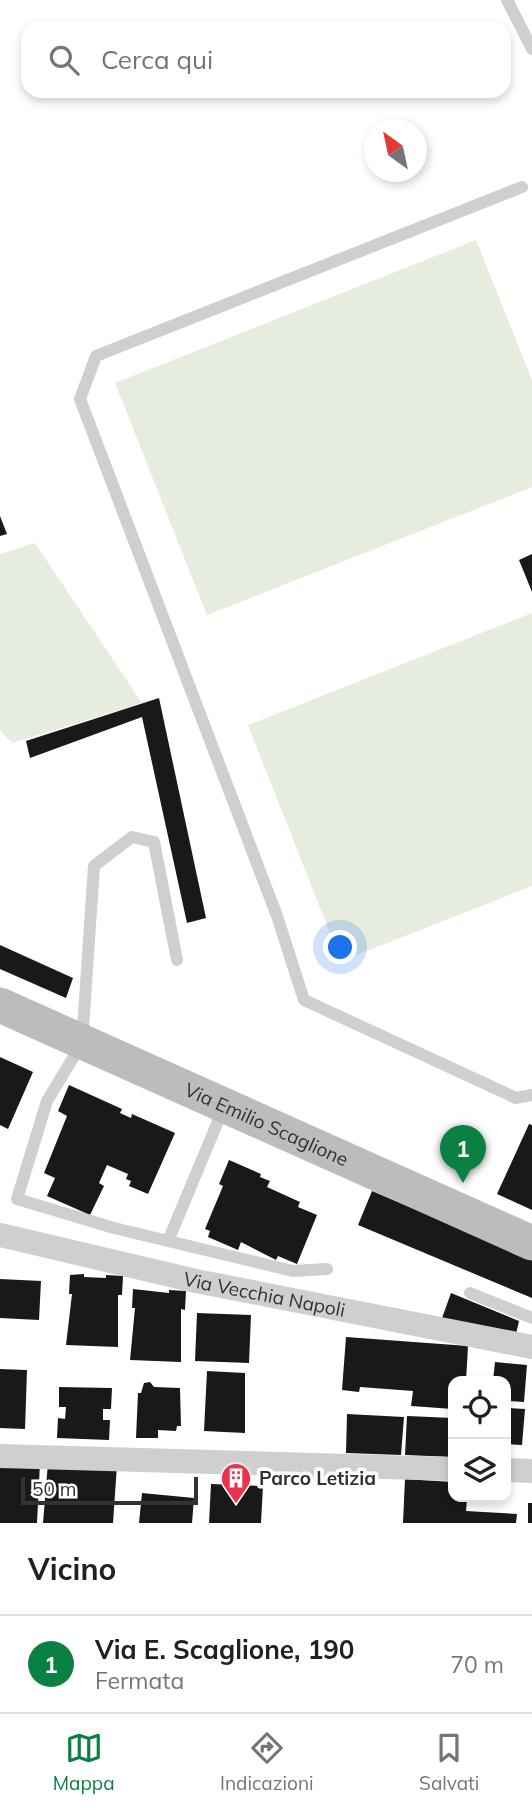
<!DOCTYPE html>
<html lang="it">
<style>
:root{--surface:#fff;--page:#f2f2f2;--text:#202124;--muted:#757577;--line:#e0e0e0;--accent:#0b8043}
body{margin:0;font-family:Mulish,sans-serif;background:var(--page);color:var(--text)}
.controls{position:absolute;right:21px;bottom:21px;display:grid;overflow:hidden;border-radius:14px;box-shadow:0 4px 10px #0003}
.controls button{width:63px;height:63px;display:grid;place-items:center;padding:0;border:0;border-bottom:2px solid var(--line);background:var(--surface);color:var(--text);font:35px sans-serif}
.compass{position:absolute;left:364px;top:119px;width:63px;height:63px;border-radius:50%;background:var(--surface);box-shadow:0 4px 10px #0003;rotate:327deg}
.scale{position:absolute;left:21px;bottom:18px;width:177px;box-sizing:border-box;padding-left:7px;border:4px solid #323232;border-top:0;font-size:19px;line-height:24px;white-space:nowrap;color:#323232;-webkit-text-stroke:5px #fff;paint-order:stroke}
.you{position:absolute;left:341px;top:948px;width:24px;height:24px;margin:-18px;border:5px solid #fff;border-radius:50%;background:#1a73e8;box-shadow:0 0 0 10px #1a73e833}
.badge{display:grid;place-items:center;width:46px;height:46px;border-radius:50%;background:var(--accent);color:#fff;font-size:23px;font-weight:700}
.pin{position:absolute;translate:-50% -58px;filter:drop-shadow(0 2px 4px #0008)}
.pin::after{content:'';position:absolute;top:37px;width:24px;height:21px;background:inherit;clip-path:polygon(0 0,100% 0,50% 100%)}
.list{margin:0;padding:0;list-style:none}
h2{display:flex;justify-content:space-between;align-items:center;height:91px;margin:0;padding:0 28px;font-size:30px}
h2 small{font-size:23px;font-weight:400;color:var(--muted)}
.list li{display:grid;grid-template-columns:46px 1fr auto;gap:21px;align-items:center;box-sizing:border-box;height:98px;padding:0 28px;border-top:2px solid var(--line)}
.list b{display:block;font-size:26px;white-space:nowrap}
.list p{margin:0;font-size:23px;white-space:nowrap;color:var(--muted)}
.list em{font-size:23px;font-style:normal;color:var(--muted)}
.icon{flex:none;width:38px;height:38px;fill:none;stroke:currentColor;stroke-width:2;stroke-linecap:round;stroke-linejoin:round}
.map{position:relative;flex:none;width:532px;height:1523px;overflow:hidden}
.search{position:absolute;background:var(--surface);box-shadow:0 4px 10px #0003;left:21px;right:21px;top:21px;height:77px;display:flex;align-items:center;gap:18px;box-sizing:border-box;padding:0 24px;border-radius:21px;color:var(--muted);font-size:26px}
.sheet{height:189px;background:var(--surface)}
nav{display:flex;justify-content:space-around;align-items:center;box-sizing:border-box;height:98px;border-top:2px solid var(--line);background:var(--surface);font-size:19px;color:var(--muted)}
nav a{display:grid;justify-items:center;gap:4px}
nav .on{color:var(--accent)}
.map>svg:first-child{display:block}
.green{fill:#e6ecde}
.building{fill:#191919}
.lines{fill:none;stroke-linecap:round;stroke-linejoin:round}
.lane{stroke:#cfcfcf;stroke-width:12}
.street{stroke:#cfcfcf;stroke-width:24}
.secondary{stroke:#bcbcbc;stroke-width:35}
.labels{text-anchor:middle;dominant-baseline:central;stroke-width:7;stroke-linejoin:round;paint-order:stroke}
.street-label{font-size:19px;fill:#323232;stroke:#fff}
.poi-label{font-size:19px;font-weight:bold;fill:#323232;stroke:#fff;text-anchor:start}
</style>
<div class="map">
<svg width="532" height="1523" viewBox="0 0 532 1523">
<rect width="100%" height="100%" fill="#fff"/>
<!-- green -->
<path class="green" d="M476 240 532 380V487L207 615 115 383Z
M35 543 142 703 12 743 0 730V554Z
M532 613V886L341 961 248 725Z"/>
<!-- building -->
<path class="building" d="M0 516 7 534 0 536Z
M532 554V592L519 560Z
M159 698 206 918 187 923 142 717 30 758 26 741Z
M0 945 73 978 66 998 0 969Z
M0 1057 33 1072 8 1129 0 1125Z
M69 1085 122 1109 120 1113 131 1118 132 1114 175 1133 148 1194 129 1186 131 1181 126 1179 128 1174 107 1165 99 1183 104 1186 90 1215 47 1196 55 1178 44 1173 67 1116 58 1111Z
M529 1124 532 1125V1210L497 1194Z
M229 1160 261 1174 260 1177 270 1181 267 1187 300 1202 298 1207 317 1215 297 1264 278 1256 276 1260 241 1242 238 1250 208 1237 210 1231 205 1229 223 1186 219 1184Z
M372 1191 532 1259V1298L358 1225Z
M84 1274V1277L106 1278V1275L123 1276 122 1295H118V1347L66 1345 72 1294H69L70 1275Z
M0 1279 41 1281 39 1320 0 1318Z
M133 1289 169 1293V1290L186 1291 185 1310 181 1309V1362L130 1360 135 1308H132Z
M451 1293 519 1321 516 1334 442 1318Z
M197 1313 251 1315 249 1363 195 1361Z
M346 1337 468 1346 466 1381H453V1409L411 1406 413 1391 360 1387 359 1392 342 1390Z
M495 1362 527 1365 524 1402 506 1401V1381H493Z
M0 1369 27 1370 25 1429 0 1428Z
M207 1371 245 1373V1433L204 1431Z
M150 1382 154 1387 180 1388 181 1426H177L176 1431 158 1430V1438H136L138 1393H141L144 1383Z
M59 1387 112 1388 111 1409H103V1420H110L109 1440 57 1438 58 1418 65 1419 66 1407H59Z
M506 1408 525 1409 522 1445 506 1444Z
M347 1414 404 1417 401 1455 346 1453Z
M407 1416 453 1418V1457L405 1455Z
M0 1462 40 1463 37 1523H0Z
M48 1463 117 1465 113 1523H43Z
M405 1479 453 1482V1497H467L466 1511 517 1514 516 1523H403Z
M211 1484 263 1486 261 1523H209Z
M142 1493 194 1498 192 1523H139Z
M528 1503H532V1523H528Z"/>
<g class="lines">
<!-- lane -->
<path class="lane" d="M507 0 532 49
M522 187 96 356 80 399 277 916 304 1000 516 1098 532 1095
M177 960 154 842 132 837 94 866 82 1043 47 1101 17 1199 114 1228 293 1271 327 1269
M168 1241 224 1107
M470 1293 532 1318"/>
<!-- street -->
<g class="street">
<path id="s1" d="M0 1235 196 1281 532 1347"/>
<path d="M0 1456 453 1469"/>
<path d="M506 1470 532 1471"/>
</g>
<!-- secondary -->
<path class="secondary" id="s2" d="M0 1005 532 1243"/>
</g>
<!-- icons -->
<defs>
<g id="building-pin" transform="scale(1.575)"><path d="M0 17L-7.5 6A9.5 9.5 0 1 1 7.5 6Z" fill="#eb324e" stroke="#fff"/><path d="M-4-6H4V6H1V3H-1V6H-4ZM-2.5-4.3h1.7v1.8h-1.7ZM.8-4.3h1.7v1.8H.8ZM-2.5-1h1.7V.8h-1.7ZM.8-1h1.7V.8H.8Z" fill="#fff"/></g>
</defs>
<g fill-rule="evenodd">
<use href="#building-pin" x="236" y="1478"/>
</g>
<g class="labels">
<!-- street labels -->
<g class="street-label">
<text stroke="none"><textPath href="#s2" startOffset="292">Via Emilio Scaglione</textPath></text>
<text stroke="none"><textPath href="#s1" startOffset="271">Via Vecchia Napoli</textPath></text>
</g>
<!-- poi labels -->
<g class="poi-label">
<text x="259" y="1478">Parco Letizia</text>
</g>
</g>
</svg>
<div class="controls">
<button><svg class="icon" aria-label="locate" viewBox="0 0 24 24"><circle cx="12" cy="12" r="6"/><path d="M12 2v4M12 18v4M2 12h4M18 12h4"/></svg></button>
<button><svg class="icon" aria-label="layers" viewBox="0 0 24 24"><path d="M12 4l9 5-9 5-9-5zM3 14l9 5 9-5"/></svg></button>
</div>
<svg class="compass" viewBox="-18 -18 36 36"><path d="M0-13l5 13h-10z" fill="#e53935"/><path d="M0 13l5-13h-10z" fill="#757577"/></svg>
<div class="scale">50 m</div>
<div class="you"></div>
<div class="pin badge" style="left:463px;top:1183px">1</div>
<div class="search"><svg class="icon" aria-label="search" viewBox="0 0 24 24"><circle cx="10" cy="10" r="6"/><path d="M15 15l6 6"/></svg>Cerca qui</div>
</div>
<section class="sheet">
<h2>Vicino<small></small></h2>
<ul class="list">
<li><span class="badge">1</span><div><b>Via E. Scaglione, 190</b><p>Fermata</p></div><em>70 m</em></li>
</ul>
</section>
<nav>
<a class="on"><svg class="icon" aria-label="map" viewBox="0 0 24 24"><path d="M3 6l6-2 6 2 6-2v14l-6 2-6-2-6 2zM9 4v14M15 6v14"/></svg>Mappa</a>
<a><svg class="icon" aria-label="directions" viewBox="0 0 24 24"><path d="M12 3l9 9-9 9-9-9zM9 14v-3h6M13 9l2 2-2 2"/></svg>Indicazioni</a>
<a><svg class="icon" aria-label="saved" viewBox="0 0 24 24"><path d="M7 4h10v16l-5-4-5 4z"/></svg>Salvati</a>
</nav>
